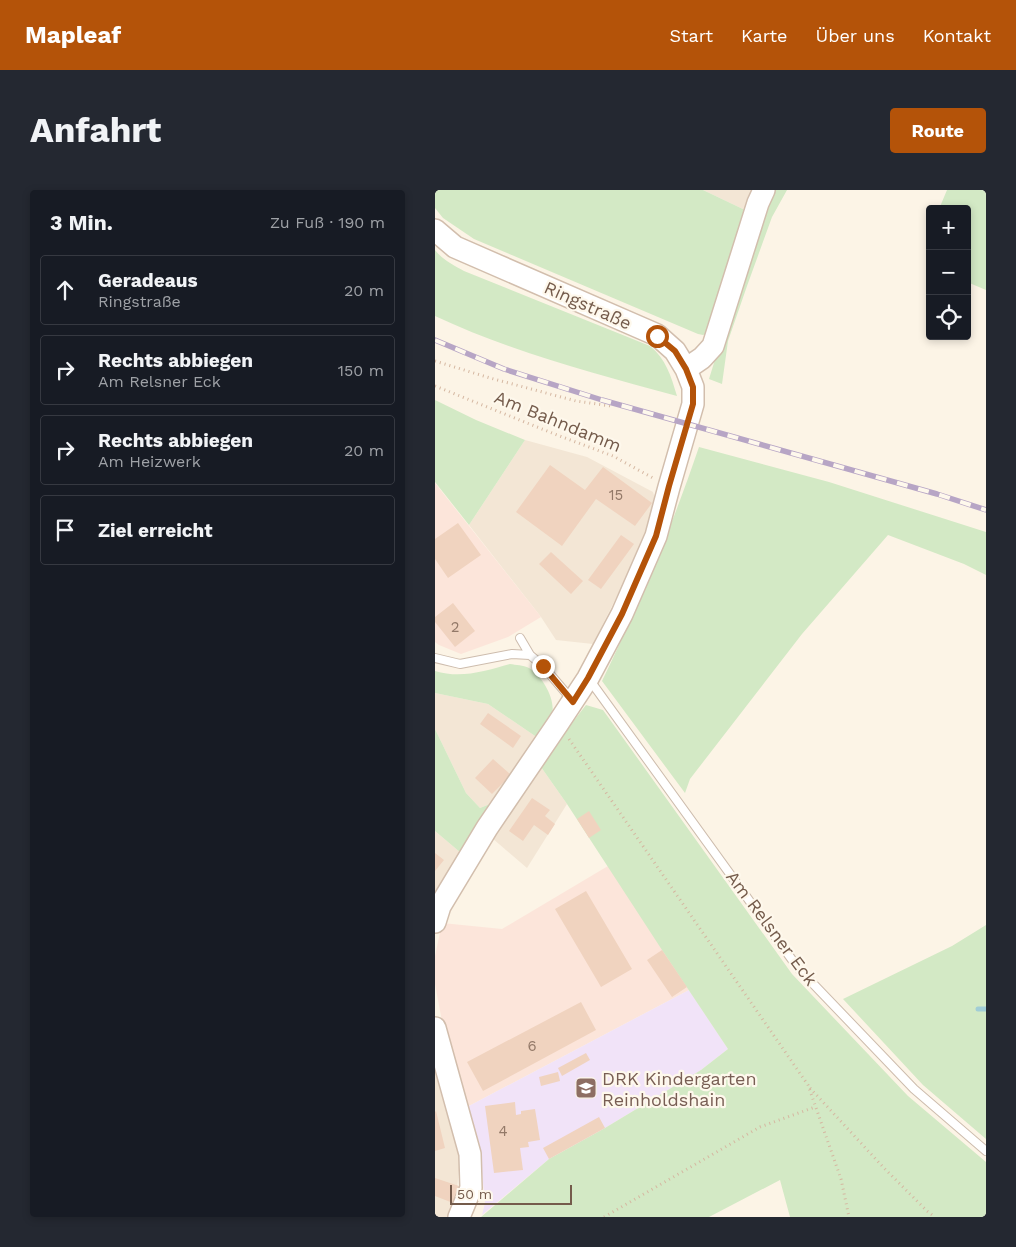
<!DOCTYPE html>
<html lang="de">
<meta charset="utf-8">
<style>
:root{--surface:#171b24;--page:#242831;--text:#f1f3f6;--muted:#9ea1a6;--line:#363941;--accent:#b45309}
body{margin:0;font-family:"Work Sans",sans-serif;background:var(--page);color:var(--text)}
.controls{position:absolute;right:15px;top:15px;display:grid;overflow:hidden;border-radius:5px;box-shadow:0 2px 8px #0003}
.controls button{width:45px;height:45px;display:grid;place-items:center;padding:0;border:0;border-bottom:1px solid var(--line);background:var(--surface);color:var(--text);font:25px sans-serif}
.scale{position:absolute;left:15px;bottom:12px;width:122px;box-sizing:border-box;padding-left:5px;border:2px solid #745b4b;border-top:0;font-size:14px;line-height:18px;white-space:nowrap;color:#745b4b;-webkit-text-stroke:4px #fef8ec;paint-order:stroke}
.stop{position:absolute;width:15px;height:15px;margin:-11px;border:4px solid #b45309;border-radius:50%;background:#fff}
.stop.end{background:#b45309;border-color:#fff;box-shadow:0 1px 5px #0008}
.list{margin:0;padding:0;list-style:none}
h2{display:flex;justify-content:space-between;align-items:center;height:65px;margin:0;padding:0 20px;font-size:21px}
h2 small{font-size:16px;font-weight:400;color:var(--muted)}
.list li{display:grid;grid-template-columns:32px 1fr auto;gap:15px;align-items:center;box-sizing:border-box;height:70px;margin:0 10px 10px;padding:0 10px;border:1px solid var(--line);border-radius:5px}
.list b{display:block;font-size:19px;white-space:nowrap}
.list p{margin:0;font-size:16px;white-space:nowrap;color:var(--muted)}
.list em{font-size:16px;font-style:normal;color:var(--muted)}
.icon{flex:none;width:28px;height:28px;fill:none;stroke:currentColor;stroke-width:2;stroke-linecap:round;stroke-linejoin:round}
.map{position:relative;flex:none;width:551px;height:1027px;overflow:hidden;border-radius:5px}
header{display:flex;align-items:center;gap:30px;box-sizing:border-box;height:70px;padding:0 25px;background:var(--accent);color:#fff}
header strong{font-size:24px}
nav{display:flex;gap:28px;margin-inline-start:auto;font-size:18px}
.intro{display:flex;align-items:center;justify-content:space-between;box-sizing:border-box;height:120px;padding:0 30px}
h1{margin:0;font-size:35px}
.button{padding:12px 22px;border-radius:5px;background:var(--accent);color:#fff;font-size:18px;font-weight:700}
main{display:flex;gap:30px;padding:0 30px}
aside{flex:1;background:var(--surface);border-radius:5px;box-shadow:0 2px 8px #0003}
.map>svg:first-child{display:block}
.residential{fill:#f3e6d5}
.commercial{fill:#fce5da}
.education{fill:#f1e3f8}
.green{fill:#d3e9c5}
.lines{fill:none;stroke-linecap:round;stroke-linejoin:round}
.stream{stroke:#a1cdd6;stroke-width:5}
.building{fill:#f0d3bf}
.lane-casing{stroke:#cdbcad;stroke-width:10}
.secondary-casing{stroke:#d2bead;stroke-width:24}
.path{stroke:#d5b7a1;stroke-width:3;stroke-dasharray:1 4;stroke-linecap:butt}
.lane{stroke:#fff;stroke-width:8}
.secondary{stroke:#fff;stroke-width:21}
.rail-casing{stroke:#b7a5c5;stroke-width:5.5}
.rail{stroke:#fef8ec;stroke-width:4;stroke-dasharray:11;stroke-linecap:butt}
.route{stroke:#b45309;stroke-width:6}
.labels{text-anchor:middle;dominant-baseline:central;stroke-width:4.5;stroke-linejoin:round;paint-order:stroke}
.number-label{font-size:15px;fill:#937968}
.street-label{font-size:18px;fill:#745b4b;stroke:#fef8ec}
.education-label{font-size:18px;fill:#785e54;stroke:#fef8ec;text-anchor:start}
</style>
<header>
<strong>Mapleaf</strong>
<nav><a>Start</a><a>Karte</a><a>Über uns</a><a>Kontakt</a></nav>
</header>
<div class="intro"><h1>Anfahrt</h1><a class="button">Route</a></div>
<main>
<aside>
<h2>3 Min.<small>Zu Fuß · 190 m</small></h2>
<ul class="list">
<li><svg class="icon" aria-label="ahead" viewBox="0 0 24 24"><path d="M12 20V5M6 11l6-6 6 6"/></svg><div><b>Geradeaus</b><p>Ringstraße</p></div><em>20 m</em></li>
<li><svg class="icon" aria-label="right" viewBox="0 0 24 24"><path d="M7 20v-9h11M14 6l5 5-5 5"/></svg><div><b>Rechts abbiegen</b><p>Am Relsner Eck</p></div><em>150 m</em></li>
<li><svg class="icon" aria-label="right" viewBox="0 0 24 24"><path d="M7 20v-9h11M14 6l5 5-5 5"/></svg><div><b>Rechts abbiegen</b><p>Am Heizwerk</p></div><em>20 m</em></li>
<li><svg class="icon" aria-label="arrive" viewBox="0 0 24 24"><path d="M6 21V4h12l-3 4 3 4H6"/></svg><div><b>Ziel erreicht</b></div></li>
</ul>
</aside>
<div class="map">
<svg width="551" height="1027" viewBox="0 0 551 1027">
<rect width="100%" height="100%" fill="#fcf4e6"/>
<!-- residential -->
<path class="residential" d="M268 0H322L312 21Z
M90 250 152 267 218 302 221 312 211 339 188 394 158 454 121 450 106 427 34 335Z
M0 503 53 514 103 548 55 614 45 618 31 603 0 539Z
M106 577 132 614 92 678 57 648Z
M0 641 26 663 0 709Z
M0 878 23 958 25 970 19 1027H0Z"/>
<!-- commercial -->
<path class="commercial" d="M0 293 106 427 73 447 26 464 4 455 0 452Z
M173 676 254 800 32 917 9 842 0 794V766L7 733 67 739Z"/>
<!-- education -->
<path class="education" d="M254 800 293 859 266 880 170 938 114 969 47 1025 50 1013 44 952 32 917Z"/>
<!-- green -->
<path class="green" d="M0 0H268L312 21 271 144 268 145 263 144 39 49 8 28 0 18Z
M340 0H352L337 27 312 96 293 151 287 194 274 189C294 126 311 60 340 0Z
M512 0H551V100L532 92V19H504Z
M0 60C8 70 18 75 29 81L215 156C231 169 236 186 242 206 160 184 77 162 0 126Z
M0 210 41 230 90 250 34 335 0 292Z
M264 257 394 292 551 342V385L529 374 453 345 367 444 255 589 250 603 167 491C204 415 237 337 264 257Z
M75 474C81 475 88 475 94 478 107 485 121 510 117 524 115 531 107 542 103 548L53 514 0 503V481C26 489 50 481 75 474Z
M151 515 168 520 357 784 473 906 551 972V1027H355L345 990 274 1027H46L114 969 170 938 266 880 293 859 227 760 132 614 106 577 130 542Z
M0 539 31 603 45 618 55 614 26 663 0 641Z
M551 735V949L488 895 408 809 517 756Z"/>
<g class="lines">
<!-- stream -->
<path class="stream" d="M543 819H551"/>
</g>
<!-- building -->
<path class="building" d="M115 275 150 300 168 277 217 313 200 336 161 309 127 356 81 322Z
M23 333 46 365 13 388 0 369V349Z
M186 345 199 354 166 399 153 390Z
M116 362 148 391 136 404 104 374Z
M18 413 40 441 20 457 0 432V427Z
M53 523 86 546 78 558 45 534Z
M58 569 76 585 57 604 40 588Z
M97 608 115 620 110 626 120 634 113 645 99 635 88 651 74 641Z
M154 621 166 640 154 648 142 629Z
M0 663 9 670 0 681Z
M151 701 197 779 166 797 120 719Z
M227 760 252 797 237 807 212 770Z
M146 812 161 840 48 901 32 872Z
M151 863 155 870 127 886 123 878Z
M123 882 125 891 106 896 104 887Z
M80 912 81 925 86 924V921L100 919 105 950 93 952 94 957 85 958 88 980 59 983 50 916Z
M1 921 10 958 0 961V922Z
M164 927 170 938 114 969 108 958Z
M0 988 24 996 18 1013 0 1006Z"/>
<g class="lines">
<!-- lane casing -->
<g class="lane-casing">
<path id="lane" d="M85 448 95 465
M0 468 25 474 77 464 95 465 108 476 137 510
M154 489 363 778 479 899 551 961"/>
</g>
<!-- secondary casing -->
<g class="secondary-casing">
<path id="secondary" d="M0 40 20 57 222 145 240 161 251 179 258 197V214L234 297 221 346 187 424 153 488 122 535 52 638 5 716 0 732
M251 179 267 168 278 156 323 13 329 0
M0 838 35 964 36 998 24 1027"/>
</g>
<!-- path -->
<path class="path" d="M0 171 55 188 141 211 176 216
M0 196 122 245 178 266 218 288
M134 549 373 895 406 989 414 1027
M375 898 449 978 492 1021 500 1027
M169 1027 325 937 380 917"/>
<!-- lane -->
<use href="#lane" class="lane"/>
<!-- secondary -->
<use href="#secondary" class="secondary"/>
<!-- rail casing -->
<g class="rail-casing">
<path id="rail" d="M0 150 69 179 167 210 502 304 551 320"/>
</g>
<!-- rail -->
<use href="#rail" class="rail"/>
</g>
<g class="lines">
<!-- route -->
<path class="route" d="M108 476 138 512 153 488 187 424 221 346 234 296 258 214V197L251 179 240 161 222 146"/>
</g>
<!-- icons -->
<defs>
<g id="school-square" transform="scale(1.125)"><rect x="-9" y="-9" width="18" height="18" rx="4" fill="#8d6e63" stroke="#fef8ec"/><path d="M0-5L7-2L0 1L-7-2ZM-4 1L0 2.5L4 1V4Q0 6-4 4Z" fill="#fff"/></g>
</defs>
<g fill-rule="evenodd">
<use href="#school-square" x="151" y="898"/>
</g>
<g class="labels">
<!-- number labels -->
<g class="number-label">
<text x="181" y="305">15</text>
<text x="20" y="437">2</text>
<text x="97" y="856">6</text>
<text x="68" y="941">4</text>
</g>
<!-- street labels -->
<g class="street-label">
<text transform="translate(153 115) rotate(24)">Ringstraße</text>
<text transform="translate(123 231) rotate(22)">Am Bahndamm</text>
<text transform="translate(337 738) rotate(53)">Am Relsner Eck</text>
</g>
<!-- education labels -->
<g class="education-label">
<text x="167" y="888">DRK Kindergarten<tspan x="167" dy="21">Reinholdshain</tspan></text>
</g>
</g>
</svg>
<div class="controls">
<button>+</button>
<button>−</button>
<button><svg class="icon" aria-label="locate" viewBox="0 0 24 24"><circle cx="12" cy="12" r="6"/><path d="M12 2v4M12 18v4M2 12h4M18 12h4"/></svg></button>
</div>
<div class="scale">50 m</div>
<div class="stop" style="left:222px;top:146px"></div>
<div class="stop end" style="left:108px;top:476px"></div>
</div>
</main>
